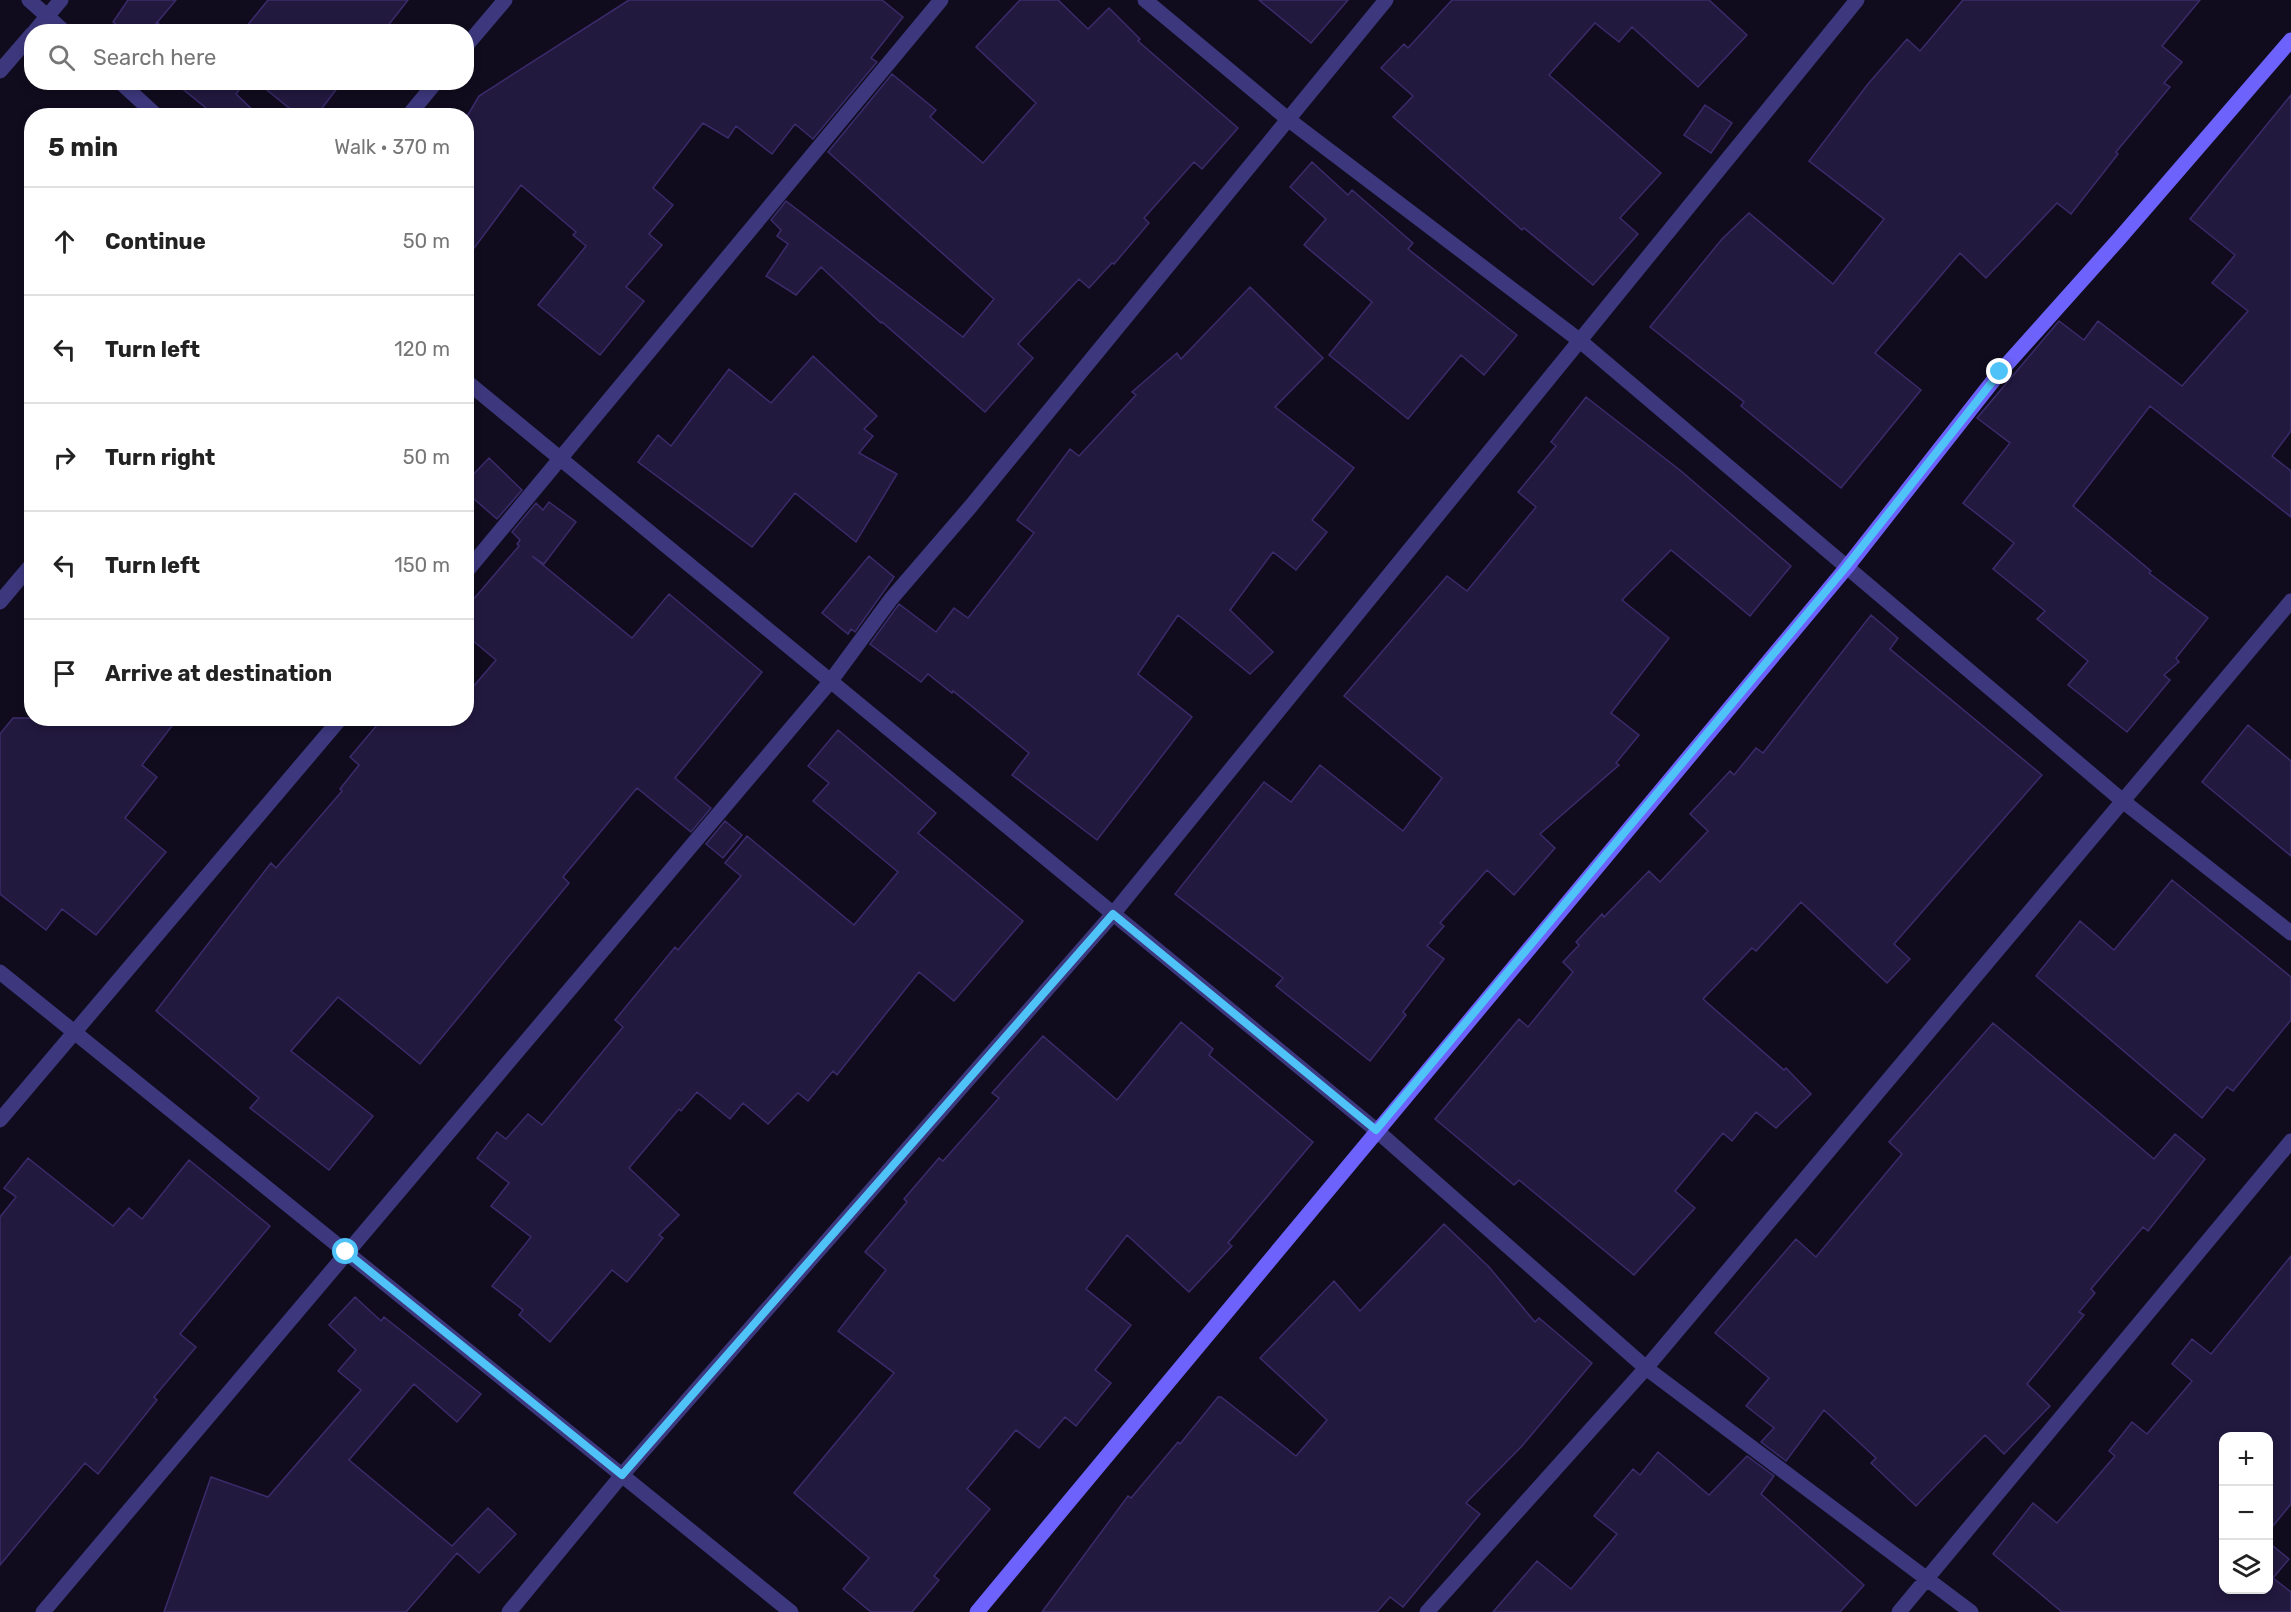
<!DOCTYPE html>
<meta charset="utf-8">
<style>
:root{--surface:#fff;--page:#f6f6f6;--text:#222;--muted:#767676;--line:#e0e0e0}
body{margin:0;font-family:Rubik,sans-serif;background:var(--page);color:var(--text)}
.controls{position:absolute;right:18px;bottom:18px;display:grid;overflow:hidden;border-radius:12px;box-shadow:0 3px 9px #0003}
.controls button{width:54px;height:54px;display:grid;place-items:center;padding:0;border:0;border-bottom:2px solid var(--line);background:var(--surface);color:var(--text);font:30px sans-serif}
.stop{position:absolute;width:18px;height:18px;margin:-14px;border:4px solid #4fc3f7;border-radius:50%;background:#fff}
.stop.end{background:#4fc3f7;border-color:#fff;box-shadow:0 2px 6px #0008}
.list{margin:0;padding:0;list-style:none}
h2{display:flex;justify-content:space-between;align-items:center;height:78px;margin:0;padding:0 24px;font-size:26px}
h2 small{font-size:20px;font-weight:400;color:var(--muted)}
.list li{display:grid;grid-template-columns:39px 1fr auto;gap:18px;align-items:center;box-sizing:border-box;height:108px;padding:0 24px;border-top:2px solid var(--line)}
.list b{display:block;font-size:22px;white-space:nowrap}
.list em{font-size:20px;font-style:normal;color:var(--muted)}
.icon{flex:none;width:33px;height:33px;fill:none;stroke:currentColor;stroke-width:2;stroke-linecap:round;stroke-linejoin:round}
.map{position:relative;flex:none;width:2291px;height:1612px;overflow:hidden}
.search{position:absolute;background:var(--surface);box-shadow:0 3px 9px #0003;left:24px;top:24px;width:450px;height:66px;display:flex;align-items:center;gap:15px;box-sizing:border-box;padding:0 21px;border-radius:24px;color:var(--muted);font-size:22px}
.panel{position:absolute;background:var(--surface);box-shadow:0 3px 9px #0003;left:24px;top:108px;width:450px;height:618px;border-radius:24px}
.map>svg:first-child{display:block}
.building{fill:#22193f;stroke:#3a2b6b;stroke-width:1.5}
.lines{fill:none;stroke-linecap:round;stroke-linejoin:round}
.street{stroke:#3d387d;stroke-width:15}
.secondary{stroke:#6d63fc;stroke-width:15}
.route{stroke:#4fc3f7;stroke-width:8}
</style>
<div class="map">
<svg width="2291" height="1612" viewBox="0 0 2291 1612">
<rect width="100%" height="100%" fill="#100c1e"/>
<!-- building -->
<path class="building" d="M128 0H176L155 25 157 22 167 32H127L113 22Z
M268 0H408L383 32H242Z
M629 0H882L903 17 871 58 877 62 813 139 795 124 772 154 736 126 728 138 703 123 653 188 673 205 649 234 662 245 626 287 644 301 600 355 538 305 586 246 573 235 576 232 521 185 466 259V118L479 96Z
M1020 0H1058L1088 29 1109 8 1140 39 1138 41 1238 128 1202 169 1194 162 1144 218 1149 223 1114 264 1112 263 1089 288 1079 279 1018 344 1033 358 985 412 882 322 881 323 821 267 796 295 766 276 788 244 777 236 781 230 771 220 786 201 963 337 994 299 828 152 892 74 936 110 930 117 983 163 1036 103 976 47Z
M1259 0H1348L1311 43Z
M1452 0H1709L1747 35 1698 87 1632 27 1619 42 1595 23 1549 75 1661 173 1620 218 1638 234 1593 285 1524 228 1522 230 1393 117 1413 96 1381 68 1404 44 1408 48Z
M1963 0H2200L2162 46 2182 62 2164 83 2170 87 2116 152 2118 154 2071 214 2057 203 1986 278 1960 253 1875 353 1921 390 1841 488 1741 406 1744 402 1650 327 1722 239 1749 213 1833 284 1884 219 1809 161 1868 84 1907 39 1920 51Z
M174 82H245L236 94 259 116H216Z
M257 82H342L316 116H299Z
M2291 95V431L2272 456 2291 471V517L2150 406 2073 506 2151 571 2149 573 2208 618 2176 658 2179 662 2164 675 2170 680 2127 732 2068 685 2088 661 2037 619 2045 611 1993 569 2014 543 1963 503 2010 443 1977 418 2059 321 2084 340 2098 321 2182 386 2248 311 2212 283 2235 255 2190 219Z
M1705 105 1732 123 1711 153 1684 135Z
M1312 162 1348 195 1352 190 1413 243 1408 249 1517 335 1484 375 1461 355 1408 419 1329 355 1372 302 1304 245 1326 219 1290 187Z
M1250 287 1323 358 1275 407 1354 468 1312 520 1327 532 1296 570 1273 552 1230 610 1273 652 1250 674 1178 615 1138 674 1192 717 1097 840 1012 775 1029 753 953 691 952 693 928 674 921 682 870 644 899 604 936 632 954 608 968 618 1034 533 1017 520 1070 449 1079 456 1136 395 1132 392 1177 353 1181 359Z
M813 356 877 416 864 429 873 436 859 453 897 474 856 542 795 493 752 547 638 462 658 435 671 446 729 369 771 403Z
M1586 397 1681 471 1791 566 1750 616 1671 550 1622 600 1669 638 1611 713 1639 735 1616 763 1619 765 1540 834 1555 848 1514 895 1487 870 1440 923 1444 926 1427 946 1444 959 1403 1012 1406 1015 1370 1061 1276 986 1283 978 1175 894 1264 782 1291 802 1320 765 1403 831 1442 778 1344 696 1447 576 1467 591 1536 507 1518 492 1556 446 1551 442Z
M489 458 522 490 497 519 466 492V482Z
M549 502 576 522 544 564 532 556 632 638 669 594 762 672 675 778 711 808 691 832 637 788 563 877 569 883 420 1064 338 997 291 1051 373 1116 329 1170 250 1108 259 1098 156 1011 271 863 276 868 342 791 340 789 359 765 350 757 383 718H466V695L496 660 466 635V608L519 546 517 544 520 540 512 532 536 503 543 510Z
M869 556 894 577 855 632 851 629 848 634 822 613Z
M1871 615 1898 638 1890 649 2042 775 1894 944 1910 959 1887 983 1801 902 1756 951 1752 948 1703 999 1784 1070 1786 1068 1811 1094 1776 1128 1756 1112 1732 1141 1723 1133 1675 1191 1695 1208 1634 1275 1519 1180 1514 1185 1435 1119 1519 1019 1528 1027 1573 972 1563 962 1579 945 1576 942 1602 914 1604 917 1649 871 1660 882 1708 831 1690 814 1730 771 1734 775 1756 748 1763 753Z
M13 718H178L142 765 157 777 125 818 166 852 96 935 62 909 46 930 0 894V734Z
M2248 725 2291 761V856L2202 782Z
M838 730 936 813 918 833 1023 921 954 1001 919 972 837 1075 833 1071 808 1101 798 1093 768 1124 743 1103 730 1119 697 1092 681 1111 679 1109 629 1168 679 1215 659 1235 663 1238 627 1282 612 1270 550 1342 519 1315 523 1310 492 1286 531 1237 491 1206 509 1183 477 1158 497 1132 506 1139 528 1114 542 1125 623 1027 615 1020 675 947 678 950 741 876 725 863 747 836 854 925 898 872 813 801 829 783 808 766Z
M725 821 742 835 723 858 706 844Z
M2172 880 2291 977V1020L2233 1091 2227 1087 2202 1118 2036 976 2080 921 2114 950Z
M1181 1022 1213 1049 1209 1055 1313 1142 1228 1243 1232 1246 1189 1292 1127 1235 1086 1289 1131 1325 1095 1370 1111 1383 1076 1426 1065 1417 1039 1448 1016 1430 967 1489 990 1509 934 1576 939 1580 912 1612H871L843 1589 869 1558 794 1493 894 1373 838 1331 886 1270 865 1252 907 1202 904 1199 939 1158 943 1161 999 1098 992 1093 1043 1036 1117 1100Z
M1993 1023 2154 1159 2175 1134 2205 1159 2148 1231 2143 1227 2091 1289 2095 1293 2079 1312 2084 1315 2027 1384 2050 1406 2004 1454 1985 1435 1916 1506 1871 1463 1876 1458 1824 1410 1786 1461 1761 1442 1774 1428 1746 1406 1769 1378 1715 1333 1796 1239 1816 1257 1902 1154 1889 1142Z
M28 1158 113 1226 129 1208 142 1219 189 1160 270 1226 180 1334 196 1347 154 1397 157 1400 98 1474 85 1463 0 1565V1217L16 1197 4 1188Z
M1444 1224 1489 1267 1535 1322 1539 1318 1592 1363 1522 1446 1466 1503 1480 1514 1403 1607 1390 1597 1377 1612H1042L1128 1496 1131 1498 1178 1442 1180 1444 1218 1397H1221L1296 1456 1327 1420 1260 1358 1334 1281 1360 1311Z
M2291 1256V1504L2268 1532V1437H2223V1590H2268V1542L2289 1559 2273 1578 2291 1592V1612H2062L1993 1554 2033 1503 2057 1523 2115 1456 2109 1451 2132 1422 2147 1434 2192 1381 2172 1364 2192 1339 2211 1354Z
M355 1297 381 1321 384 1317 481 1394 457 1422 414 1384 349 1460 452 1546 488 1508 516 1534 479 1573 457 1553 406 1612H164L211 1477 268 1497 361 1390 338 1371 356 1350 329 1325Z
M1658 1452 1709 1495 1747 1456 1774 1476 1761 1494 1864 1585 1840 1612H1493L1537 1561 1571 1589 1617 1534 1594 1516 1633 1469 1640 1475Z"/>
<g class="lines">
<!-- street -->
<path class="street" d="M29 0 65 32
M1145 0 1289 120 1579 340 2124 802 2291 933
M34 32 61 0
M466 46 505 0
M0 71 32 34
M120 82 157 116
M408 116 436 82
M466 381 1376 1130 1646 1368 1971 1612
M466 572 941 0
M0 602 32 564
M0 972 791 1612
M0 1120 341 718
M43 1612 830 682 891 599 971 506 1386 0
M509 1612 622 1475 1113 914 1857 0
M1427 1612 1646 1368 2291 601
M1899 1612 2291 1141"/>
<!-- secondary -->
<path class="secondary" d="M977 1612 1847 567 2000 372 2119 239 2291 40"/>
</g>
<g class="lines">
<!-- route -->
<path class="route" d="M346 1252 622 1475 1113 914 1376 1130 1846 567 2000 372"/>
</g>
</svg>
<div class="controls">
<button>+</button>
<button>−</button>
<button><svg class="icon" aria-label="layers" viewBox="0 0 24 24"><path d="M12 4l9 5-9 5-9-5zM3 14l9 5 9-5"/></svg></button>
</div>
<div class="stop" style="left:346px;top:1252px"></div>
<div class="stop end" style="left:2000px;top:372px"></div>
<div class="search"><svg class="icon" aria-label="search" viewBox="0 0 24 24"><circle cx="10" cy="10" r="6"/><path d="M15 15l6 6"/></svg>Search here</div>
<section class="panel">
<h2>5 min<small>Walk · 370 m</small></h2>
<ul class="list">
<li><svg class="icon" aria-label="ahead" viewBox="0 0 24 24"><path d="M12 20V5M6 11l6-6 6 6"/></svg><div><b>Continue</b></div><em>50 m</em></li>
<li><svg class="icon" aria-label="left" viewBox="0 0 24 24"><path d="M17 20v-9H6M10 6l-5 5 5 5"/></svg><div><b>Turn left</b></div><em>120 m</em></li>
<li><svg class="icon" aria-label="right" viewBox="0 0 24 24"><path d="M7 20v-9h11M14 6l5 5-5 5"/></svg><div><b>Turn right</b></div><em>50 m</em></li>
<li><svg class="icon" aria-label="left" viewBox="0 0 24 24"><path d="M17 20v-9H6M10 6l-5 5 5 5"/></svg><div><b>Turn left</b></div><em>150 m</em></li>
<li><svg class="icon" aria-label="arrive" viewBox="0 0 24 24"><path d="M6 21V4h12l-3 4 3 4H6"/></svg><div><b>Arrive at destination</b></div></li>
</ul>
</section>
</div>
